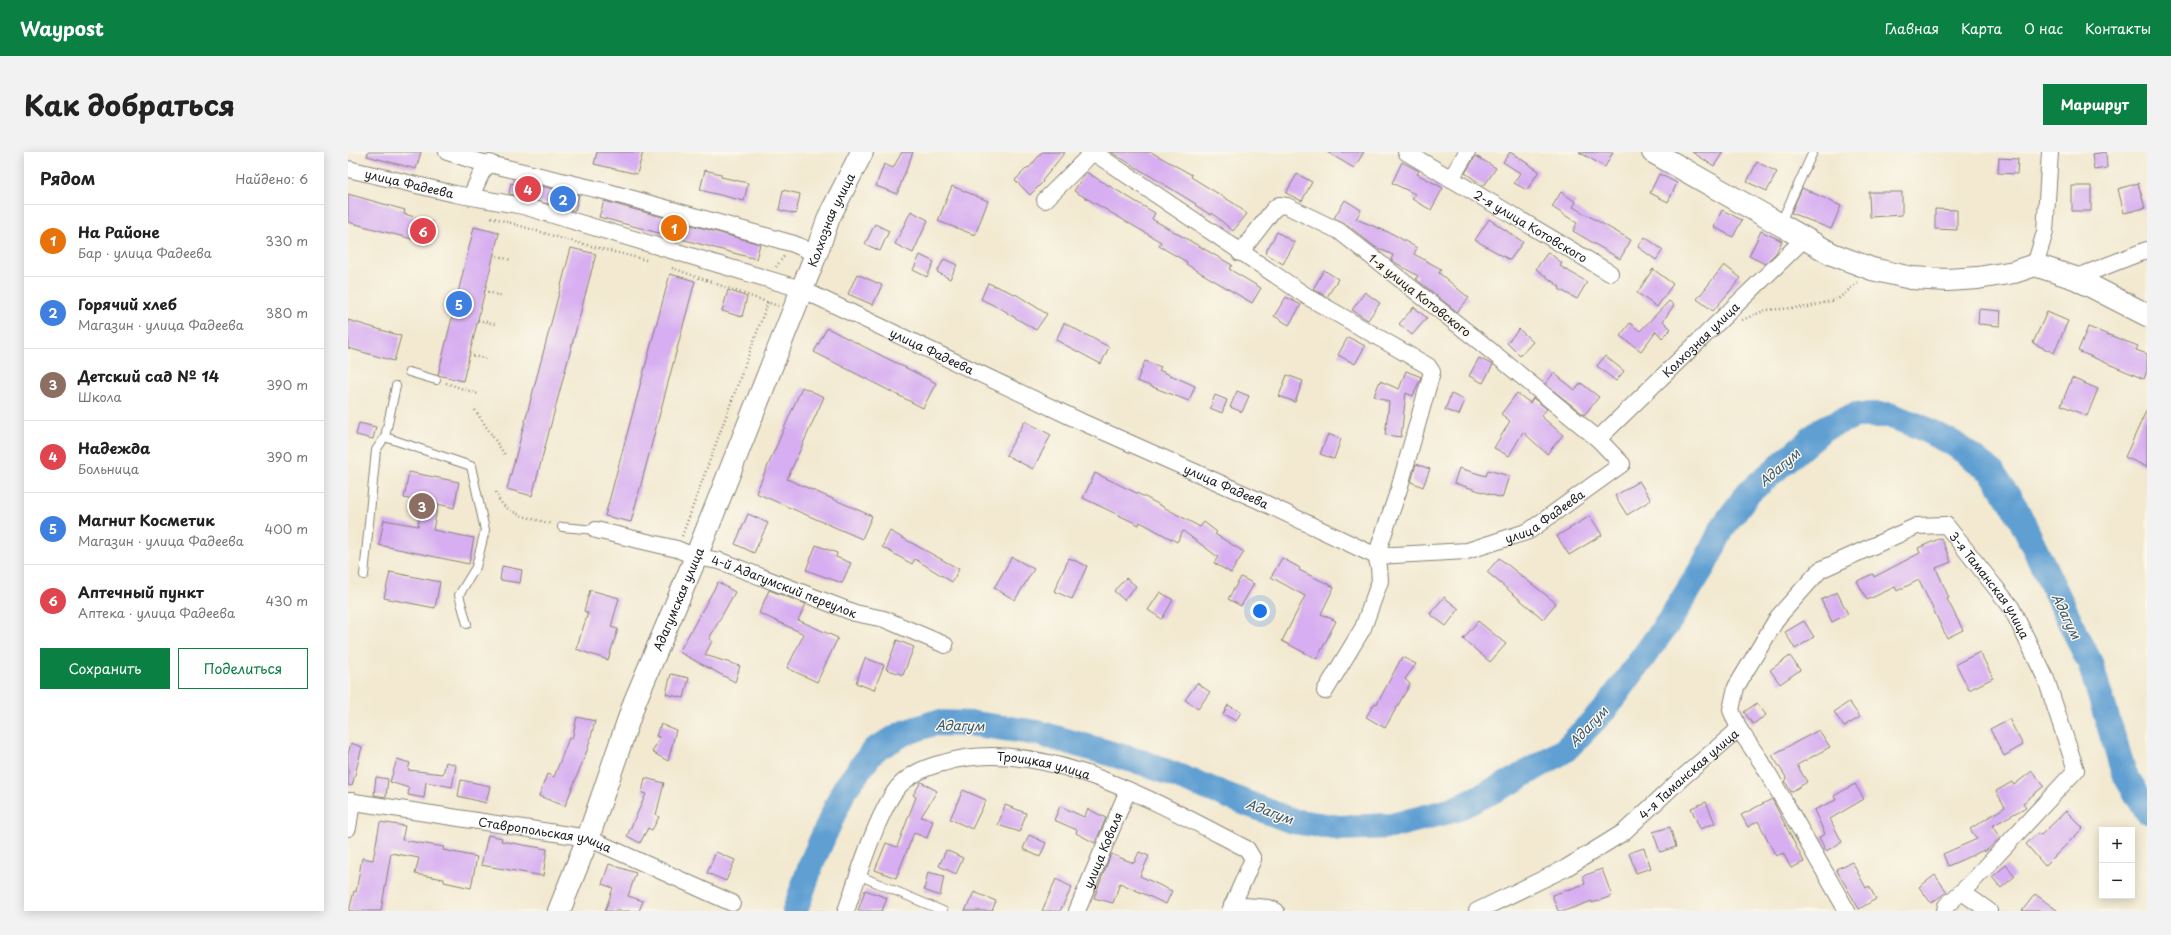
<!DOCTYPE html>
<html lang="ru">
<meta charset="utf-8">
<style>
:root{--surface:#fff;--page:#f2f2f2;--text:#222;--muted:#767676;--line:#e0e0e0;--accent:#0b8043}
body{margin:0;font-family:"Playpen Sans",sans-serif;background:var(--page);color:var(--text)}
.controls{position:absolute;right:12px;bottom:12px;display:grid;overflow:hidden;border-radius:0px;box-shadow:0 2px 10px #0003}
.controls button{width:36px;height:36px;display:grid;place-items:center;padding:0;border:0;border-bottom:1px solid var(--line);background:var(--surface);color:var(--text);font:20px sans-serif}
.you{position:absolute;left:912px;top:459px;width:14px;height:14px;margin:-10px;border:3px solid #fff;border-radius:50%;background:#1a73e8;box-shadow:0 0 0 6px #1a73e833}
.badge{display:grid;place-items:center;width:26px;height:26px;border-radius:50%;background:var(--accent);color:#fff;font-size:13px;font-weight:700}
.pin{position:absolute;translate:-50% -50%;border:2px solid #fff;box-shadow:0 1px 4px #0006}
.list{margin:0;padding:0;list-style:none}
h2{display:flex;justify-content:space-between;align-items:center;height:52px;margin:0;padding:0 16px;font-size:17px}
h2 small{font-size:13px;font-weight:400;color:var(--muted)}
.list li{display:grid;grid-template-columns:26px 1fr auto;gap:12px;align-items:center;box-sizing:border-box;height:72px;padding:0 16px;border-top:1px solid var(--line)}
.list b{display:block;font-size:15px;white-space:nowrap}
.list p{margin:0;font-size:13px;white-space:nowrap;color:var(--muted)}
.list em{font-size:13px;font-style:normal;color:var(--muted)}
.actions{display:flex;gap:8px;padding:12px 16px}
.actions a{flex:1;padding:9px 0;border:1px solid var(--accent);border-radius:0px;text-align:center;font-size:14px;color:var(--accent)}
.actions .main{background:var(--accent);color:#fff}
.map{position:relative;flex:none;width:1799px;height:759px;overflow:hidden;border-radius:0px}
header{display:flex;align-items:center;gap:24px;box-sizing:border-box;height:56px;padding:0 20px;background:var(--accent);color:#fff}
header strong{font-size:19px}
nav{display:flex;gap:22px;margin-inline-start:auto;font-size:14px}
.intro{display:flex;align-items:center;justify-content:space-between;box-sizing:border-box;height:96px;padding:0 24px}
h1{margin:0;font-size:28px}
.button{padding:10px 18px;border-radius:0px;background:var(--accent);color:#fff;font-size:14px;font-weight:700}
main{display:flex;gap:24px;padding:0 24px}
aside{flex:1;background:var(--surface);border-radius:0px;box-shadow:0 2px 10px #0003}
.map>svg:first-child{display:block}
.lines{fill:none;stroke-linecap:round;stroke-linejoin:round}
.river{stroke:#5f9fd2;stroke-width:26}
.building{fill:#d7aef1}
.service-casing{stroke:#878276;stroke-width:10}
.minor-casing{stroke:#878276;stroke-width:18}
.secondary-casing{stroke:#878276;stroke-width:24}
.path{stroke:#878276;stroke-width:2.5;stroke-dasharray:1 3;stroke-linecap:butt}
.service{stroke:#fff;stroke-width:8}
.minor{stroke:#fff;stroke-width:16}
.secondary{stroke:#fff;stroke-width:22}
.labels{text-anchor:middle;dominant-baseline:central;stroke-width:3;stroke-linejoin:round;paint-order:stroke}
.street-label{font-size:12px;fill:#1c1c1c;stroke:#fbf7ec}
.water-label{font-size:13px;font-style:italic;fill:#3a576e;stroke:#fbf7ec}
</style>
<header>
<strong>Waypost</strong>
<nav><a>Главная</a><a>Карта</a><a>О нас</a><a>Контакты</a></nav>
</header>
<div class="intro"><h1>Как добраться</h1><a class="button">Маршрут</a></div>
<main>
<aside>
<h2>Рядом<small>Найдено: 6</small></h2>
<ul class="list">
<li><span class="badge" style="background:#e8710a">1</span><div><b>На Районе</b><p>Бар · улица Фадеева</p></div><em>330 m</em></li>
<li><span class="badge" style="background:#3f7fe0">2</span><div><b>Горячий хлеб</b><p>Магазин · улица Фадеева</p></div><em>380 m</em></li>
<li><span class="badge" style="background:#8d6e63">3</span><div><b>Детский сад № 14</b><p>Школа</p></div><em>390 m</em></li>
<li><span class="badge" style="background:#e0444e">4</span><div><b>Надежда</b><p>Больница</p></div><em>390 m</em></li>
<li><span class="badge" style="background:#3f7fe0">5</span><div><b>Магнит Косметик</b><p>Магазин · улица Фадеева</p></div><em>400 m</em></li>
<li><span class="badge" style="background:#e0444e">6</span><div><b>Аптечный пункт</b><p>Аптека · улица Фадеева</p></div><em>430 m</em></li>
</ul>
<div class="actions"><a class="main">Сохранить</a><a>Поделиться</a></div>
</aside>
<div class="map">
<svg width="1799" height="759" viewBox="0 0 1799 759">
<rect width="100%" height="100%" fill="#fbf7ec"/>
<filter id="ink" filterUnits="userSpaceOnUse"><feTurbulence type="fractalNoise" baseFrequency=".025" numOctaves="2"/><feDisplacementMap in="SourceGraphic" scale="8" xChannelSelector="R" yChannelSelector="G"/><feConvolveMatrix kernelMatrix="1 2 1 2 8 2 1 2 1" color-interpolation-filters="sRGB"/></filter>
<filter id="wash" filterUnits="userSpaceOnUse"><feTurbulence type="fractalNoise" baseFrequency=".012" numOctaves="4" result="noise"/><feDisplacementMap in="SourceGraphic" scale="16" xChannelSelector="R" yChannelSelector="G"/><feGaussianBlur stdDeviation="0.9" result="paint"/><feColorMatrix in="noise" values="0 0 0 0 0 0 0 0 0 0 0 0 0 0 0 0 0 1.4 0 .05"/><feComposite in="paint" operator="in"/></filter>
<g filter="url(#wash)">
<rect width="100%" height="100%" fill="#f2e9d0"/>
<g class="lines">
<!-- river -->
<path class="river" d="M447 759 464 710 496 638 526 598 556 581 586 571 627 572 690 581 796 611 944 669 992 676 1043 674 1105 658 1163 630 1217 598 1259 555 1322 468 1356 413 1375 375 1400 341 1476 276 1508 263H1541L1570 274 1606 292 1643 319 1667 355 1742 511 1776 621 1799 659"/>
</g>
<g id="blocks">
<!-- building -->
<path class="building" d="M20 0H73L68 17 19 4Z
M249 0H295L289 22 246 12Z
M554 0H565L549 42 528 34 536 12 545 16Z
M694 0H717L694 29 695 30 682 43 667 28 680 15 681 16Z
M763 0H803L844 23 843 25 887 52 899 62 885 79 864 61 863 63 847 53 848 52Z
M979 0H1016L1006 16Z
M1162 0 1191 19 1179 38 1166 31 1172 21 1155 10Z
M1231 0H1265L1257 15Z
M1344 0H1375L1366 14Z
M1758 0 1759 16 1746 18 1744 2Z
M1128 4 1148 16 1136 34 1117 21Z
M1651 6 1670 7 1669 22 1650 21Z
M1054 10 1071 19 1069 22 1095 36 1083 58 1064 47 1067 42 1044 31Z
M1409 10 1429 20 1419 39 1399 30Z
M357 18 373 22V25L400 31 396 49 352 38Z
M738 20 807 61 804 67 884 113 881 117 913 136 904 151 838 112 839 110 811 94 813 90 726 39Z
M949 22 964 30 954 49 938 41Z
M1311 22 1329 31 1320 50 1302 41Z
M167 28 231 43 227 59 161 42 163 31 166 32Z
M1790 31 1797 56 1776 61 1770 37Z
M604 34 640 49 627 83 590 69Z
M1724 34H1743V59H1724Z
M1454 36 1493 54 1483 77 1443 61Z
M435 38 452 42 448 62 431 58Z
M1213 40 1228 50 1225 55 1283 88 1272 107 1225 79 1229 71 1204 55Z
M1521 40H1554V63L1522 65Z
M0 42 57 58 56 62 85 70 79 91 0 70Z
M997 48 1013 58 1008 67 1045 82 1069 96 1066 102 1093 117 1091 121 1121 146 1109 160 1068 127 1070 124 1043 108 1045 103 1027 95 997 71 986 66Z
M256 49 412 92 408 107 251 65Z
M1587 57 1609 58V78L1587 77Z
M1374 58 1394 68 1385 85 1366 75Z
M563 59 580 68 565 101 547 92Z
M1141 67 1175 90 1162 108 1127 88Z
M527 72 541 79 532 99 517 92Z
M126 75 151 81 115 229 90 223Z
M1413 79 1434 89 1428 101 1417 112 1401 104Z
M929 80 947 91 935 112 917 101Z
M1297 85 1315 98 1308 108 1290 95Z
M223 96 248 102 184 344 159 337Z
M1200 100 1214 111 1212 114 1239 130 1229 147 1211 137 1212 135 1188 117Z
M572 103 586 110 579 125 565 118Z
M596 107 609 113 602 127 589 120Z
M1376 113 1393 126 1365 159 1349 147Z
M1305 117 1325 132 1309 155 1289 141Z
M976 118 990 127 979 145 965 137Z
M322 122 347 129 283 370 257 364Z
M509 122 534 133 525 153 500 142Z
M640 131 669 143 699 162 688 178 659 161V160L633 147Z
M380 138 399 145 394 165 374 159Z
M1017 140 1032 151 1020 168 1004 158Z
M938 145 953 153 941 173 926 164Z
M1321 149 1326 153 1315 169 1323 177 1314 186 1308 179 1293 199 1272 184 1282 171 1292 179Z
M1066 155 1079 166 1064 183 1051 172Z
M1631 157 1653 159 1652 174 1630 172Z
M1699 160 1720 169 1706 201 1685 191Z
M0 168 53 184 46 209 0 196Z
M716 171 761 195 753 212 708 188Z
M1740 175 1790 194 1788 198 1799 202V219L1796 227 1730 199Z
M479 176 588 231 575 256 466 200Z
M1171 177 1185 190 1172 204 1159 191Z
M1000 185 1017 194 1007 212 990 203Z
M1257 204 1276 219 1268 229 1249 214Z
M1131 206 1145 213 1135 231 1121 224Z
M797 209 813 215 811 218 847 234 841 249 789 229Z
M1058 219 1073 225 1065 244 1058 241 1053 285 1037 283 1041 250 1026 244 1032 229 1051 237Z
M1206 221 1227 238 1233 231 1251 245 1236 263 1197 232Z
M939 223 955 229 947 250 931 244Z
M1724 226 1750 237 1739 264 1713 253Z
M454 235 476 245 439 327 524 364 514 387 408 341Z
M889 239 901 244 894 260 882 255Z
M1169 241 1182 251 1185 246 1199 257 1193 264 1215 283 1199 302 1175 280 1161 304 1146 296 1162 269 1153 262Z
M1103 242 1117 248 1111 263 1097 258Z
M867 243 879 248 874 261 862 256Z
M1799 257V315L1777 305Z
M677 269 703 283 685 317 658 303Z
M11 271 28 275 25 287 8 283Z
M980 282 993 287 986 307 972 302Z
M1068 312 1082 317 1075 335 1063 330Z
M1111 316 1138 324 1140 318 1161 324 1154 346 1106 331Z
M61 320 111 330 106 356 90 352 85 378 126 386 121 412 31 393 36 368 70 374 75 350 56 346Z
M747 321 799 346 852 375 856 370 869 380 867 382 896 400 883 421 866 411 870 405 835 379 829 390 792 370 791 373 735 346Z
M1291 329 1303 348 1279 363 1267 344Z
M400 362 420 371 406 401 387 392Z
M1242 364 1254 383 1221 403 1209 384Z
M542 379 611 417 604 430 567 407 564 412 534 395Z
M1593 386 1603 410 1588 416 1601 446 1599 447 1615 478 1599 486 1571 428 1549 439 1547 435 1519 448 1509 429 1525 422 1526 425 1572 401 1570 396Z
M468 393 489 401 488 405 503 411 494 431 458 418Z
M664 405 686 417 667 448 646 436Z
M721 406 739 414 724 447 706 439Z
M934 406 952 416 951 418 986 435 973 462 988 469 969 507 934 489 957 444 923 425Z
M1151 406 1208 451 1195 467 1139 420Z
M154 414 174 418 172 431 152 428Z
M42 420 92 430 87 456 36 446Z
M893 425 906 432 893 454 880 447Z
M778 426 788 434 776 448 766 439Z
M370 430 387 440 361 487 364 489 357 503 392 514 387 530 331 500Z
M242 438 271 446 263 475 270 477 260 508 228 497 240 461 236 459Z
M421 438 458 452 450 468 490 486 469 530 439 516 456 482 411 461Z
M812 440 825 448 814 467 800 458Z
M1489 440 1500 462 1484 470 1473 448Z
M1096 445 1111 457 1098 474 1082 462Z
M1130 469 1158 492 1142 510 1115 487Z
M1456 469 1466 485 1447 497 1437 480Z
M549 488 566 495 555 523 538 517Z
M1632 500 1645 526 1621 538 1608 512Z
M1442 504 1452 518 1432 532 1422 518Z
M1054 505 1068 512 1057 527 1062 532 1037 576 1018 565 1027 551 1029 552Z
M517 506 536 513 526 538 508 531Z
M323 522 341 526 336 546 318 542Z
M849 531 862 540 850 557 837 548Z
M1501 550 1512 565 1496 575 1486 560Z
M1409 551 1418 563 1405 572 1396 560Z
M880 553 893 560 888 569 875 562Z
M229 565 247 569 240 596 217 654 191 644 199 622 206 625 221 586 224 587Z
M1661 567 1675 593 1656 604 1642 577Z
M313 572 328 578 320 609 304 600 312 585 308 584Z
M1471 578 1482 595 1449 613 1459 630 1443 640 1437 629 1439 627 1424 603Z
M3 591 14 595 4 634 0 633V602Z
M49 607 62 611 60 618 95 622 98 610 108 613 104 635 78 630 76 646 60 643 61 636 42 630Z
M1684 619 1696 634 1675 651 1678 655 1644 674 1652 686 1637 700 1636 698 1600 714 1595 702 1629 687 1622 677 1657 655 1648 639 1664 630 1666 633Z
M28 625 40 627 38 645 26 643Z
M297 626 316 631 308 663 311 665 304 678 300 676 292 691 279 684 298 642 294 641Z
M113 628 142 634 138 651 110 644Z
M573 630 589 639 573 665 585 669 579 686 566 681 548 726 527 718 538 691 549 695 568 645 565 643Z
M1507 632 1516 647 1482 667 1494 690 1478 699 1471 685 1477 682 1466 658 1488 648 1486 644Z
M615 638 638 648 624 677 602 667Z
M1424 647 1456 710 1443 716 1435 701 1428 704 1410 669 1400 675 1393 663Z
M1358 650 1367 671 1352 677 1343 656Z
M657 653 678 661 672 680 650 673Z
M712 654 736 665 740 657 758 666 747 691 728 681 729 678 706 668Z
M1718 659 1735 676 1697 714 1678 692 1690 681 1693 683Z
M32 670 57 674 54 688 96 695 95 698 129 705 123 736 96 730V727L67 722 71 706 43 701 33 759H1L6 739 8 740 14 706 25 708Z
M1322 675 1328 695 1312 700 1305 680Z
M140 683 154 686 153 689 199 697 195 724 133 713Z
M681 683 698 691 692 705 675 697Z
M1296 696 1303 716 1288 721 1281 701Z
M598 698 615 706 608 722 591 714Z
M368 700 387 708 378 729 359 721Z
M791 700 801 704 792 724 824 739 818 752 772 731 765 751 746 746 763 702 786 711Z
M1504 710 1518 736 1521 734 1528 747 1511 757 1488 717Z
M261 712 288 721 280 744 295 749 291 759H257L265 736 254 732Z
M1658 713 1667 724 1653 736 1644 725Z
M1254 717 1264 744 1244 751V749L1216 759H1210L1204 743 1237 732 1235 724Z
M580 720 596 724 592 744 576 738Z
M1587 723 1599 740 1583 751 1571 735Z
M708 727 724 735 712 759H694Z
M517 738 539 746 534 759H510Z
M626 740 648 749 644 759H617Z
M1687 742 1710 759H1674Z"/>
</g>
</g>
<g filter="url(#ink)">
<use href="#blocks" fill-opacity="0" stroke="#878276" stroke-width="1"/>
<g class="lines">
<!-- service casing -->
<g class="service-casing">
<path id="service" d="M1432 72 1465 0
M61 220 88 228
M37 285 123 314 137 378 128 415 111 443 119 472
M214 375 248 378
M16 423 28 298 37 285 48 234
M510 723 595 759"/>
</g>
<!-- minor casing -->
<g class="minor-casing">
<g id="minor">
<path d="M99 0 124 8 260 40 446 92 468 102"/>
<path d="M745 0 960 145 1080 214 1084 220 1051 337 1028 404 1031 415 1032 429 1015 476 977 539"/>
<path id="s1" d="M1058 0 1262 121"/>
<path id="s2" d="M0 17 107 42 175 54 453 137 734 270 910 348 1028 404 1119 399 1181 379 1274 312 1250 287 1132 190 991 79 939 54 931 53 925 58 892 101"/>
<path d="M1103 27 1119 0"/>
<path d="M123 44 134 20 142 11"/>
<path d="M697 48 745 0"/>
<path d="M1687 113 1697 80 1702 0"/>
<path d="M1727 126 1799 98"/>
<path id="s3" d="M1250 287 1456 87"/>
<path id="s4" d="M248 378 329 397 348 405 372 409 507 461 536 467 597 493"/>
<path id="s5" d="M1391 577 1383 558 1388 535 1430 465 1472 418 1569 374 1598 373 1663 455 1698 527 1728 618 1624 730 1598 754 1597 759"/>
<path id="s6" d="M0 649 240 686 384 751"/>
<path d="M0 676 4 649"/>
<path d="M1614 740 1641 759"/>
<path d="M884 753 921 756 928 759"/>
<path id="s7" d="M498 759C508 730 532 652 553 632 566 620 579 615 595 611 692 581 815 654 899 697L905 707 882 759"/>
<path id="s8" d="M729 759 780 638"/>
<path id="s9" d="M1129 759 1218 716 1276 680 1335 625 1391 577 1416 614 1499 759"/>
</g>
</g>
<!-- secondary casing -->
<g class="secondary-casing">
<g id="secondary">
<path d="M1305 0 1484 102 1524 117 1563 126 1599 128 1630 126 1666 120 1687 113 1727 126 1799 163"/>
<path id="s10" d="M211 759 240 686 287 549 348 405 468 102 481 65 514 0"/>
</g>
</g>
<!-- path -->
<path class="path" d="M143 65 219 88 298 108
M145 103 163 108
M428 115 437 103
M324 116 430 154
M136 139 154 144
M130 168 147 172
M1394 168 1418 158 1460 155 1490 147 1510 130
M121 203 139 207
M98 231 130 242
M127 258 157 303
M148 340C153 363 185 366 204 372
M334 384 420 150"/>
<!-- service -->
<use href="#service" class="service"/>
<!-- minor -->
<use href="#minor" class="minor"/>
<!-- secondary -->
<use href="#secondary" class="secondary"/>
</g>
</g>
<g class="labels">
<!-- street labels -->
<g class="street-label">
<text stroke="none"><textPath href="#s2" startOffset="63">улица Фадеева</textPath></text>
<text stroke="none"><textPath href="#s10" startOffset="743">Колхозная улица</textPath></text>
<text stroke="none"><textPath href="#s1" startOffset="145">2-я улица Котовского</textPath></text>
<text transform="translate(1072 143) rotate(38)">1-я улица Котовского</text>
<text stroke="none"><textPath href="#s3" startOffset="143">Колхозная улица</textPath></text>
<text stroke="none"><textPath href="#s2" startOffset="614">улица Фадеева</textPath></text>
<text stroke="none"><textPath href="#s2" startOffset="938">улица Фадеева</textPath></text>
<text stroke="none"><textPath href="#s2" startOffset="1280">улица Фадеева</textPath></text>
<text stroke="none"><textPath href="#s5" startOffset="399">3-я Таманская улица</textPath></text>
<text stroke="none"><textPath href="#s4" startOffset="197">4-й Адагумский переулок</textPath></text>
<text stroke="none"><textPath href="#s10" startOffset="334">Адагумская улица</textPath></text>
<text stroke="none"><textPath href="#s7" startOffset="289">Троицкая улица</textPath></text>
<text stroke="none"><textPath href="#s9" startOffset="254">4-я Таманская улица</textPath></text>
<text stroke="none"><textPath href="#s6" startOffset="200">Ставропольская улица</textPath></text>
<text stroke="none"><textPath href="#s8" startOffset="66">улица Коваля</textPath></text>
</g>
<!-- water labels -->
<g class="water-label">
<text transform="translate(1431 315) rotate(-41)">Адагум</text>
<text transform="translate(1719 464) rotate(64)">Адагум</text>
<text transform="translate(612 573) rotate(1)">Адагум</text>
<text transform="translate(1240 574) rotate(-47)">Адагум</text>
<text transform="translate(922 659) rotate(20)">Адагум</text>
</g>
</g>
</svg>
<div class="controls">
<button>+</button>
<button>−</button>
</div>
<div class="you"></div>
<div class="pin badge" style="left:326px;top:76px;background:#e8710a">1</div>
<div class="pin badge" style="left:215px;top:47px;background:#3f7fe0">2</div>
<div class="pin badge" style="left:74px;top:354px;background:#8d6e63">3</div>
<div class="pin badge" style="left:180px;top:37px;background:#e0444e">4</div>
<div class="pin badge" style="left:111px;top:152px;background:#3f7fe0">5</div>
<div class="pin badge" style="left:75px;top:79px;background:#e0444e">6</div>
</div>
</main>
